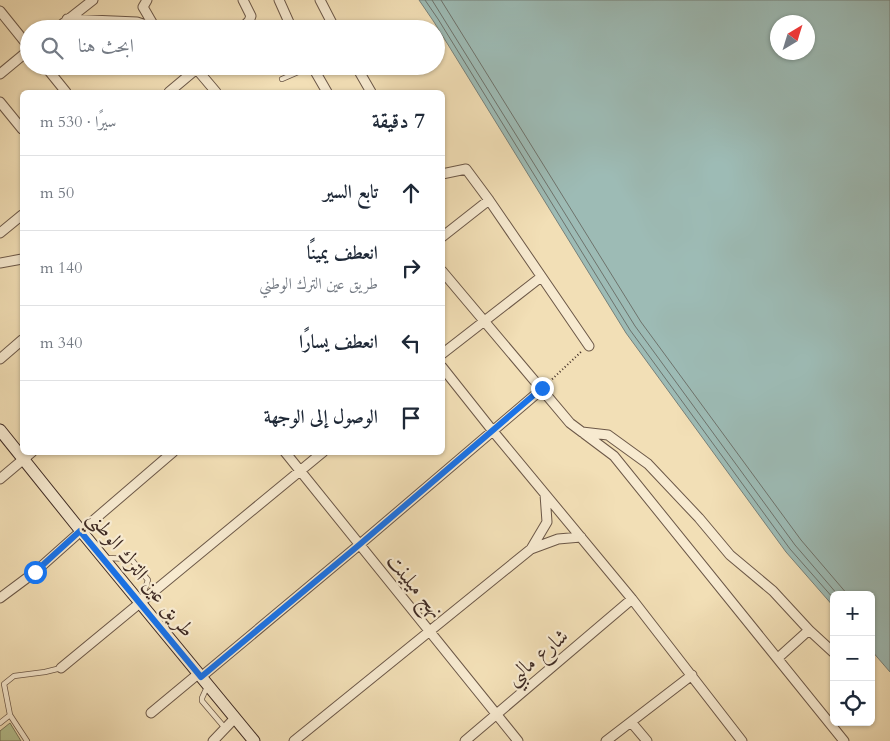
<!DOCTYPE html>
<html lang="ar">
<meta charset="utf-8">
<style>
:root{--surface:#fff;--page:#f2f2f3;--text:#1f2937;--muted:#747a83;--line:#e0e1e3}
body{margin:0;font-family:Cardo,Amiri,serif;background:var(--page);color:var(--text);direction:rtl}
.controls{position:absolute;right:15px;bottom:15px;display:grid;overflow:hidden;border-radius:8px;box-shadow:0 1px 4px #0004}
.controls button{width:45px;height:45px;display:grid;place-items:center;padding:0;border:0;border-bottom:1px solid var(--line);background:var(--surface);color:var(--text);font:25px sans-serif}
.compass{position:absolute;left:770px;top:15px;width:45px;height:45px;border-radius:50%;background:var(--surface);box-shadow:0 1px 4px #0004;rotate:38deg}
.stop{position:absolute;width:15px;height:15px;margin:-11px;border:4px solid #1a73e8;border-radius:50%;background:#fff}
.stop.end{background:#1a73e8;border-color:#fff;box-shadow:0 1px 5px #0008}
.list{margin:0;padding:0;list-style:none}
h2{display:flex;justify-content:space-between;align-items:center;height:65px;margin:0;padding:0 20px;font-size:21px}
h2 small{font-size:16px;font-weight:400;color:var(--muted)}
.list li{display:grid;grid-template-columns:32px 1fr auto;gap:15px;align-items:center;box-sizing:border-box;height:75px;padding:0 20px;border-top:1px solid var(--line)}
.list b{display:block;font-size:19px;white-space:nowrap}
.list p{margin:0;font-size:16px;white-space:nowrap;color:var(--muted)}
.list em{font-size:16px;font-style:normal;color:var(--muted)}
.icon{flex:none;width:28px;height:28px;fill:none;stroke:currentColor;stroke-width:2;stroke-linecap:round;stroke-linejoin:round}
.map{position:relative;flex:none;width:890px;height:741px;overflow:hidden;direction:ltr}
.search{position:absolute;background:var(--surface);box-shadow:0 1px 4px #0004;left:20px;top:20px;width:425px;height:55px;display:flex;align-items:center;gap:12px;box-sizing:border-box;padding:0 18px;border-radius:28px;color:var(--muted);font-size:19px}
.panel{position:absolute;background:var(--surface);box-shadow:0 1px 4px #0004;left:20px;top:90px;width:425px;height:365px;border-radius:8px;direction:rtl}
.map>svg:first-child{display:block}
.green{fill:#b7c291;stroke:#7b765a}
.water{fill:#9dbbb5;stroke:#77817b;fill-rule:evenodd}
.lines{fill:none;stroke-linecap:round;stroke-linejoin:round}
.shore{stroke:#6e736c;stroke-width:1}
.service-casing{stroke:#6c5848;stroke-width:6}
.minor-casing{stroke:#6c5848;stroke-width:11}
.secondary-casing{stroke:#3f2b24;stroke-width:13}
.path{stroke:#3f2b24;stroke-width:2;stroke-dasharray:1 2.5;stroke-linecap:butt}
.service{stroke:#f7ead0;stroke-width:4.5}
.minor{stroke:#f7ead0;stroke-width:9}
.secondary{stroke:#f7ead0;stroke-width:11}
.route{stroke:#1a73e8;stroke-width:6}
.labels{text-anchor:middle;dominant-baseline:central;stroke-width:4.5;stroke-linejoin:round;paint-order:stroke}
.street-label{font-size:21px;fill:#3f2b24;stroke:#f7ead0}
</style>
<div class="map">
<svg width="890" height="741" viewBox="0 0 890 741">
<rect width="100%" height="100%" fill="#f2dfb6"/>
<filter id="stains"><feTurbulence type="fractalNoise" baseFrequency=".004" numOctaves="4"/><feColorMatrix values="0 0 0 0 .2 0 0 0 0 .09 0 0 0 0 .02 0 0 0 .5 -.17"/></filter>
<radialGradient id="worn" r=".72"><stop offset=".6" stop-color="#630" stop-opacity="0"/><stop offset="1" stop-color="#630" stop-opacity=".3"/></radialGradient>
<!-- green -->
<path class="green" d="M10 723 21 741H0V731Z"/>
<!-- water -->
<path class="water" d="M419 0H890V672L871 650V595H834V607L786 552 626 333 434 22ZM778 22H808V52H778Z"/>
<g class="lines">
<!-- shore -->
<path class="shore" d="M425 0 438 19 630 330 790 549 834 599
M432 0 635 326 795 545 838 595
M441 0 641 322 801 540 848 595"/>
<!-- service casing -->
<g class="service-casing">
<path id="service" d="M282 79 312 66
M107 558 131 559 148 580 141 600
M207 687 202 698V701L225 728
M0 723 10 715
M27 741 10 715 4 684 14 676 45 672 61 668"/>
</g>
<!-- minor casing -->
<g class="minor-casing">
<path id="minor" d="M147 0 143 7 154 26
M279 0 292 29
M320 0 335 29
M0 11 29 47
M67 19 137 22 158 29
M56 29 93 0
M241 29 249 21 251 16 243 0
M45 66 66 92
M194 66 216 92
M312 66 327 92
M356 66 371 92
M0 74 29 50
M169 92 200 66
M0 102 22 129
M442 174 466 169 489 200 589 346
M0 233 22 215
M442 237 489 200
M0 263 22 259
M442 271 570 423 614 456 844 741
M442 354 541 277
M0 359 22 340
M442 367 492 430 632 599 742 741
M582 432 608 435 648 464 699 518 730 555 773 591 809 630 834 653
M285 452 518 741
M0 479 32 452
M531 549 558 539 581 537
M0 598 35 572 81 531 173 452
M778 658 809 630
M61 668 323 452
M201 677 359 545 542 389
M151 713 198 674
M631 722 647 741
M213 741 235 718
M294 741 531 549 547 522 545 494
M465 741 632 599
M606 741 692 675"/>
</g>
<!-- secondary casing -->
<g class="secondary-casing">
<path id="secondary" d="M0 430 81 531 254 741"/>
</g>
<!-- path -->
<path class="path" d="M547 384 582 351"/>
<!-- service -->
<use href="#service" class="service"/>
<!-- minor -->
<use href="#minor" class="minor"/>
<!-- secondary -->
<use href="#secondary" class="secondary"/>
</g>
<g class="lines">
<!-- route -->
<path class="route" d="M35 572 80 531 201 677 359 545 542 388"/>
</g>
<g class="labels">
<!-- street labels -->
<g class="street-label">
<text transform="translate(141 574) rotate(51)">طريق عين الترك الوطني</text>
<text transform="translate(415 586) rotate(51)">نهج ميلينت</text>
<text transform="translate(537 657) rotate(-40)">شارع مالبي</text>
</g>
</g>
<rect width="100%" height="100%" filter="url(#stains)"/>
<rect width="100%" height="100%" fill="url(#worn)"/>
</svg>
<div class="controls">
<button>+</button>
<button>−</button>
<button><svg class="icon" aria-label="locate" viewBox="0 0 24 24"><circle cx="12" cy="12" r="6"/><path d="M12 2v4M12 18v4M2 12h4M18 12h4"/></svg></button>
</div>
<svg class="compass" viewBox="-18 -18 36 36"><path d="M0-13l5 13h-10z" fill="#e53935"/><path d="M0 13l5-13h-10z" fill="#747a83"/></svg>
<div class="stop" style="left:35px;top:572px"></div>
<div class="stop end" style="left:542px;top:388px"></div>
<div class="search"><svg class="icon" aria-label="search" viewBox="0 0 24 24"><circle cx="10" cy="10" r="6"/><path d="M15 15l6 6"/></svg>ابحث هنا</div>
<section class="panel">
<h2>7 دقيقة<small>سيرًا · 530 m</small></h2>
<ul class="list">
<li><svg class="icon" aria-label="ahead" viewBox="0 0 24 24"><path d="M12 20V5M6 11l6-6 6 6"/></svg><div><b>تابع السير</b></div><em>50 m</em></li>
<li><svg class="icon" aria-label="right" viewBox="0 0 24 24"><path d="M7 20v-9h11M14 6l5 5-5 5"/></svg><div><b>انعطف يمينًا</b><p>طريق عين الترك الوطني</p></div><em>140 m</em></li>
<li><svg class="icon" aria-label="left" viewBox="0 0 24 24"><path d="M17 20v-9H6M10 6l-5 5 5 5"/></svg><div><b>انعطف يسارًا</b></div><em>340 m</em></li>
<li><svg class="icon" aria-label="arrive" viewBox="0 0 24 24"><path d="M6 21V4h12l-3 4 3 4H6"/></svg><div><b>الوصول إلى الوجهة</b></div></li>
</ul>
</section>
</div>
